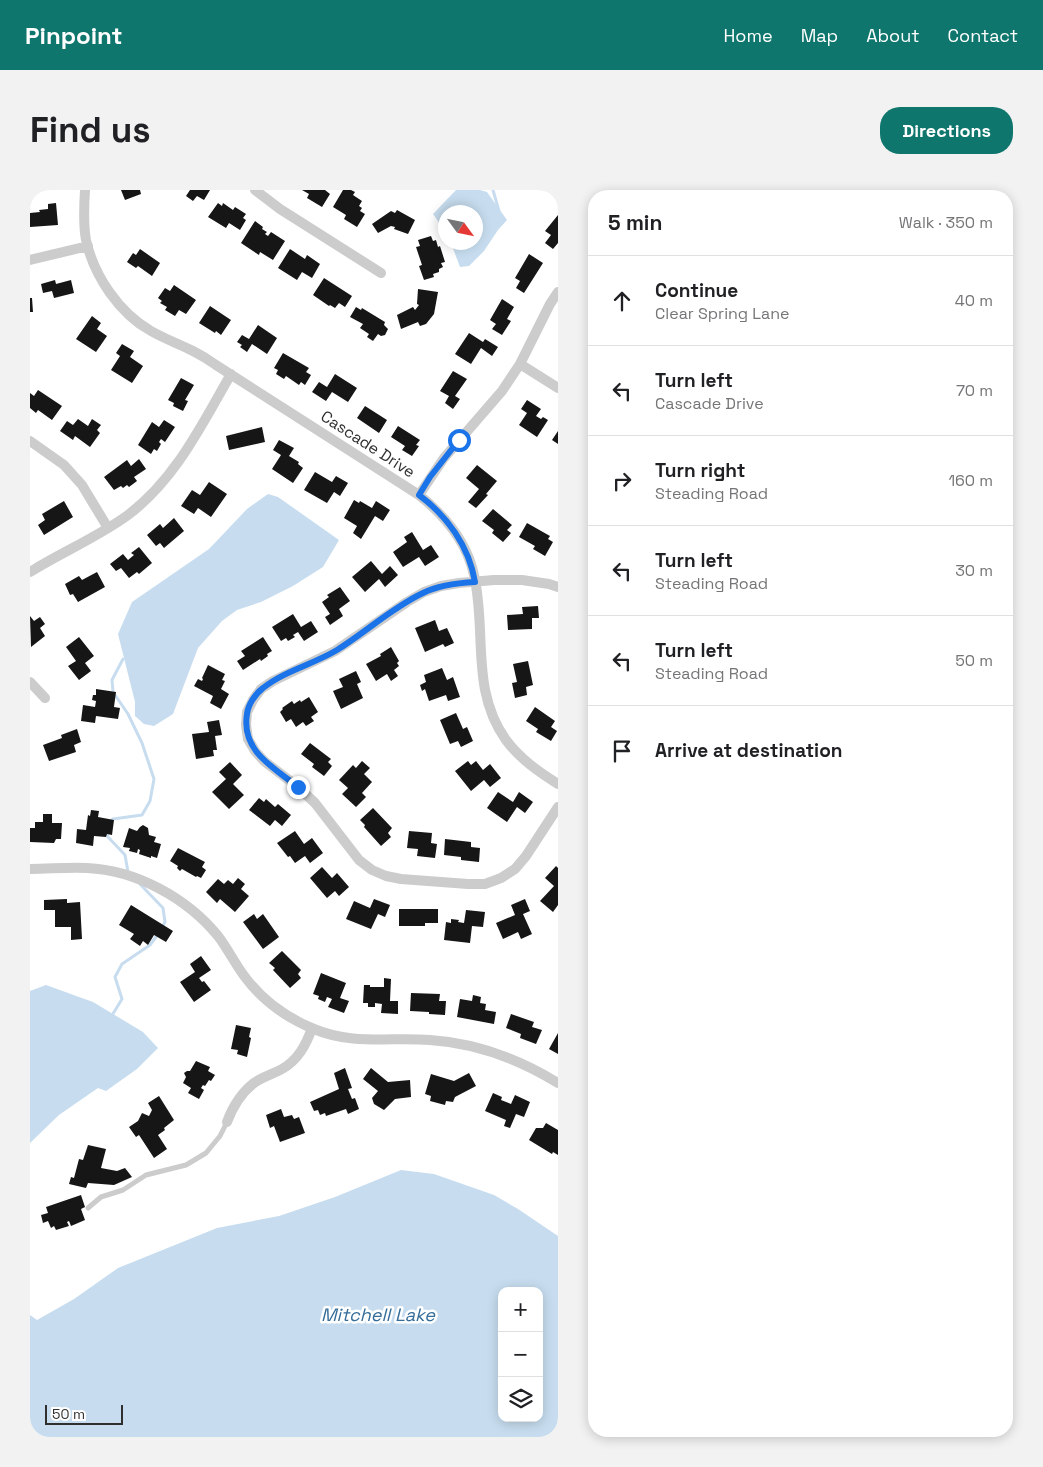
<!DOCTYPE html>
<meta charset="utf-8">
<style>
:root{--surface:#fff;--page:#f2f2f2;--text:#202124;--muted:#757577;--line:#e0e0e0;--accent:#0f766e}
body{margin:0;font-family:"Space Grotesk",sans-serif;background:var(--page);color:var(--text)}
.controls{position:absolute;right:15px;bottom:15px;display:grid;overflow:hidden;border-radius:10px;box-shadow:0 2px 12px #0003}
.controls button{width:45px;height:45px;display:grid;place-items:center;padding:0;border:0;border-bottom:1px solid var(--line);background:var(--surface);color:var(--text);font:25px sans-serif}
.compass{position:absolute;left:408px;top:15px;width:45px;height:45px;border-radius:50%;background:var(--surface);box-shadow:0 2px 12px #0003;rotate:123deg}
.scale{position:absolute;left:15px;bottom:12px;width:78px;box-sizing:border-box;padding-left:5px;border:2px solid #2f2f2f;border-top:0;font-size:14px;line-height:18px;white-space:nowrap;color:#2f2f2f;-webkit-text-stroke:4px #fff;paint-order:stroke}
.stop{position:absolute;width:15px;height:15px;margin:-11px;border:4px solid #1a73e8;border-radius:50%;background:#fff}
.stop.end{background:#1a73e8;border-color:#fff;box-shadow:0 1px 5px #0008}
.list{margin:0;padding:0;list-style:none}
h2{display:flex;justify-content:space-between;align-items:center;height:65px;margin:0;padding:0 20px;font-size:21px}
h2 small{font-size:16px;font-weight:400;color:var(--muted)}
.list li{display:grid;grid-template-columns:32px 1fr auto;gap:15px;align-items:center;box-sizing:border-box;height:90px;padding:0 20px;border-top:1px solid var(--line)}
.list b{display:block;font-size:19px;white-space:nowrap}
.list p{margin:0;font-size:16px;white-space:nowrap;color:var(--muted)}
.list em{font-size:16px;font-style:normal;color:var(--muted)}
.icon{flex:none;width:28px;height:28px;fill:none;stroke:currentColor;stroke-width:2;stroke-linecap:round;stroke-linejoin:round}
.map{position:relative;flex:none;width:528px;height:1247px;overflow:hidden;border-radius:20px}
header{display:flex;align-items:center;gap:30px;box-sizing:border-box;height:70px;padding:0 25px;background:var(--accent);color:#fff}
header strong{font-size:24px}
nav{display:flex;gap:28px;margin-inline-start:auto;font-size:18px}
.intro{display:flex;align-items:center;justify-content:space-between;box-sizing:border-box;height:120px;padding:0 30px}
h1{margin:0;font-size:35px}
.button{padding:12px 22px;border-radius:20px;background:var(--accent);color:#fff;font-size:18px;font-weight:700}
main{display:flex;gap:30px;padding:0 30px}
aside{flex:1;background:var(--surface);border-radius:20px;box-shadow:0 2px 12px #0003}
.map>svg:first-child{display:block}
.water{fill:#c7ddef;fill-rule:evenodd}
.lines{fill:none;stroke-linecap:round;stroke-linejoin:round}
.stream{stroke:#c7ddef;stroke-width:3}
.building{fill:#161616}
.service{stroke:#ccc;stroke-width:5}
.minor{stroke:#ccc;stroke-width:10}
.route{stroke:#1a73e8;stroke-width:6}
.labels{text-anchor:middle;dominant-baseline:central;stroke-width:5;stroke-linejoin:round;paint-order:stroke}
.street-label{font-size:16px;fill:#2f2f2f;stroke:#fff}
.water-label{font-size:18px;font-style:italic;fill:#356d9a;stroke:#fff}
</style>
<header>
<strong>Pinpoint</strong>
<nav><a>Home</a><a>Map</a><a>About</a><a>Contact</a></nav>
</header>
<div class="intro"><h1>Find us</h1><a class="button">Directions</a></div>
<main>
<div class="map">
<svg width="528" height="1247" viewBox="0 0 528 1247">
<rect width="100%" height="100%" fill="#fff"/>
<!-- water -->
<path class="water" d="M426 0H450L457 2 477 30 468 40 454 61 439 76 430 77 421 53 446 52V22H416L415 41 403 24Z
M238 304 248 307 309 350 293 377 263 396 231 412 207 420 192 431 168 458 143 524 124 536 114 534 105 526V512L88 444 102 412 179 359 217 319Z
M16 795 63 812 113 842 128 858 107 879 76 901 68 898 29 925 0 953V801Z
M371 980 404 984 464 1005 488 1019 528 1046V1247H0V1125L7 1130 44 1109 88 1078 187 1038 249 1026 305 1007ZM472 1101H509V1228H472Z"/>
<g class="lines">
<!-- stream -->
<path class="stream" d="M463 0 469 21
M79 632 83 629 112 625 120 611 124 589 112 553 98 524 83 502 82 490 93 469
M76 641 78 647 95 665 98 682
M108 692 133 718 135 732 132 737
M81 827 92 809 85 787 92 774 120 755 128 744"/>
</g>
<!-- building -->
<path class="building" d="M91 0H110L111 4 95 10Z
M160 0H180L174 10 167 6 163 11 156 6Z
M272 0H295L300 4 292 17 277 8 279 4Z
M313 0H321L325 2 323 5 332 11 329 16 332 18 330 21 335 24 327 37 314 29 316 25 303 17Z
M26 13 28 35 0 37V23L10 22 9 20 18 19V14Z
M188 13 192 16 193 13 203 20 205 17 216 24 213 28 216 30 210 40 199 33 196 38 178 27Z
M367 20 385 30 378 44 364 39 365 37 361 36 348 43 342 34 361 21 365 23Z
M528 25V53L523 59 515 53 521 45 515 41Z
M225 31 233 37 232 39 237 42 235 44 238 46 241 42 255 51 243 70 230 62 229 65 211 53Z
M401 46 403 51 406 50 408 57 410 56 415 72 411 73 413 77 409 79V82L403 84 404 87 394 90 389 76 392 75 386 57 390 56 388 50Z
M110 59 130 73 122 86 108 76 106 78 97 72 103 63 106 65Z
M260 59 275 69 277 65 290 74 282 88 272 82 267 90 248 78Z
M499 64 513 73 494 103 486 98 490 91 485 88Z
M294 88 322 106 315 117 309 113 305 118 300 115 299 116 283 105Z
M25 90 26 94 41 90 44 103 24 108 22 101 13 103 11 94Z
M144 95 166 110 156 124 149 120 145 126 135 120 137 117 130 113 132 111 128 108 135 98 140 101Z
M388 99 408 102 404 124 396 134 390 136 388 132 371 139 367 125 383 117 385 120 389 115 387 114Z
M0 108H2L3 122H0Z
M472 109 484 117 477 129 481 131 472 145 462 139 466 134 460 130Z
M180 116 201 130 191 145 186 141 185 143 169 133Z
M326 117 331 120 332 118 355 132 354 135 358 139 355 145 351 146 348 144 343 151 337 147 339 144 330 138 333 134 320 127Z
M62 126 71 133 67 139 77 146 66 162 46 149Z
M228 135 247 148 237 164 222 154 217 162 210 157 212 155 207 152 212 145 219 149Z
M439 143 453 152 455 149 468 157 462 166 451 158 441 174 425 164Z
M92 154 104 161 100 167 113 176 102 193 81 180 90 166 86 163Z
M253 163 279 178 276 182 281 185 275 195 271 192 269 195 256 186 254 189 246 184 248 180 244 178Z
M423 181 437 189 425 206 430 209 423 219 415 213 419 206 410 201Z
M305 184 327 198 318 212 302 202 296 211 282 202 289 192 297 197Z
M151 188 164 195 155 210 158 211 153 221 143 216 144 213 138 210Z
M8 200 32 216 22 230 8 220 6 223 0 218V203L4 206Z
M497 210 511 219 506 226 511 229 513 227 518 230 507 247 489 235 497 223 491 219Z
M335 216 357 230 349 243 327 228Z
M48 229 58 236 62 229 71 235 67 240 70 243 60 257 45 246 43 250 30 241 37 231 43 235Z
M134 230 145 237 135 252 131 249 129 252 131 254 127 261 124 259 121 264 108 255 122 232 129 237Z
M368 236 390 250 386 255 389 256 382 266 372 260 375 256 361 247Z
M232 237 235 252 199 260 196 246Z
M528 241V254L522 250Z
M249 250 264 258 259 266 269 272 268 274 273 278 263 293 242 279 251 265 243 260Z
M109 269 116 279 104 287 107 291 99 297 97 295 93 298 91 296 84 300 74 287 97 270 101 276Z
M447 275 467 291 456 304 458 305 446 318 438 312 449 299 436 288Z
M285 282 302 292 306 286 318 293 310 306 304 302 297 313 274 300Z
M179 292 197 304 181 327 168 318 164 324 151 316 162 300 170 305Z
M324 310 329 313 330 311 342 318 346 311 360 320 353 331 345 326 331 349 323 343 327 336 314 328Z
M34 311 43 327 14 345 8 335 15 330 12 324Z
M463 319 482 335 477 340 481 343 473 352 462 343 464 340 452 331Z
M144 328 154 341 134 358 130 353 126 356 117 345 130 334 133 338Z
M497 333 520 346 518 349 523 352 515 366 503 359 505 356 489 347Z
M382 342 393 360 401 355 409 367 395 376 389 367 373 377 363 362 377 352 374 347Z
M109 357 122 373 109 384 107 382 99 388 91 378 86 381 80 374 93 364 98 370 104 365 101 363Z
M341 371 352 384 360 376 368 385 355 397 349 389 335 402 322 387Z
M67 382 75 397 48 412 43 404 40 405 35 394 49 386 52 390Z
M310 397 320 411 309 419 313 426 300 435 295 427 300 424 292 412 299 407 297 405Z
M508 416 509 428H502V439L478 440 477 425 493 424 492 417Z
M263 424 271 437 281 431 288 442 274 451 268 442 263 445 265 447 258 451 256 448 251 451 242 437Z
M0 426 4 431 10 427 15 434 10 438 15 446 1 457Z
M405 430 409 441 417 438 424 453 415 457 413 454 395 462 385 438Z
M49 447 64 466 55 473 61 481 49 490 38 476 46 471 36 457Z
M233 447 242 461 237 464 238 466 231 471 230 469 213 480 207 471 215 466 211 461Z
M361 457 369 471 367 473 369 476 364 480 368 486 361 491 357 484 346 491 336 474 351 466 350 464Z
M498 471 503 495 496 497 497 505 485 508 482 493 487 492 483 474Z
M178 475 195 484 192 490 195 491 191 499 199 504 191 519 180 513 183 506 164 496 168 489 172 491 173 489 172 488Z
M412 478 417 490 423 487 430 507 418 511 416 505 399 511 395 499 392 501 390 495 396 492 394 485Z
M326 481 331 492 327 494 333 508 311 519 303 501 313 497 309 489Z
M66 499 86 502 84 517 90 518 88 529 66 526 65 533 51 531 53 515 65 517 66 511 62 510 63 505H66Z
M279 507 288 522 281 527 284 531 276 536 273 532 266 537 261 529 256 532 250 522 253 519 252 518 262 511 264 514 270 510 271 512Z
M505 517 525 531 521 537 527 541 521 551 506 542 508 539 496 531Z
M426 523 433 539 437 537 443 551 431 557 428 551 420 554 410 530Z
M189 530 192 545 185 546 187 560H183L184 566 166 569 162 544 179 542 177 532Z
M47 539 51 552 44 555 46 562 19 571 13 555 32 548 31 545Z
M280 553 301 569 298 572 302 576 294 586 282 577 284 574 271 564Z
M332 571 340 578 334 584 342 592 332 603 336 607 326 617 312 604 318 598 309 590 323 575 326 578Z
M438 571 441 575 446 571 453 580 460 574 471 588 460 597 454 590 441 601 425 581Z
M200 572 212 585 203 594 214 605 199 619 182 602 196 589 189 582Z
M468 602 483 612 489 602 503 612 495 623 487 617 477 632 457 618Z
M229 608 234 612 236 609 245 617 248 614 261 625 252 636 245 630 240 636 219 620Z
M343 618 362 638 358 643 361 647 351 656 334 637 335 635 330 630Z
M61 620 69 621 68 627 84 630 82 645 77 644 76 647 64 646 63 656 46 653 47 639 56 640 58 625 60 626Z
M13 624H22V633H32L31 649H26L24 653 0 652V638H5V632H13Z
M113 635 118 638 119 645 126 647 124 652 131 654 127 668 121 666V668L109 664 110 660 108 659 107 663 99 661 100 658 93 657 99 638 107 641 110 637Z
M265 641 274 654 282 648 293 663 280 673 275 666 265 673 260 666 258 667 247 653Z
M379 641 402 643 401 653 407 654 405 668 387 666 388 659 377 658Z
M415 649 441 652V657L450 658 449 672 431 670V667L414 665Z
M148 658 175 672 172 677 176 680 171 688 167 686 166 687 152 679 150 681 147 678 148 676 140 671Z
M526 676 528 678V715L523 722 510 711 524 696 515 688Z
M292 677 302 688 307 683 319 697 309 706 305 701 297 708 280 688Z
M208 688 215 694 211 699 219 706 205 722 190 709 187 713 176 702 188 689 194 694 198 690 203 694Z
M37 709V713L50 712 52 749 41 750V737H25V720H14V710Z
M344 709 360 715 355 727 348 724 341 739 316 729 324 711 340 718Z
M495 709 500 721 493 724 502 744 491 749 488 742 473 749 466 733 485 725 481 715Z
M101 715 143 741 136 752 124 745 118 755 113 751 110 756 100 749 104 744 89 735Z
M369 719H408V733H395V736H369Z
M436 720 455 722 453 737 442 736 440 753 414 750 416 732 421 733V729L429 730 428 732 434 733Z
M224 724 227 729 233 724 249 747 233 759 213 732Z
M252 761 271 780 268 784 271 788 260 798 243 780 245 778 239 773Z
M171 766 181 780 169 788 172 792 174 791 181 800 164 812 150 792 165 782 160 774Z
M291 783 316 793 310 808 319 811 314 823 298 817 302 809 297 807 295 812 288 809 289 806 283 804Z
M354 788 361 789 360 811H368V824L351 823 352 814 345 813V817H338V813H333L334 795H340V797H354Z
M381 803 410 804 409 811H416L415 825 399 824V822L380 821Z
M443 805 451 807 450 813 456 814 455 820 466 822 464 834 427 827 430 809 442 811Z
M481 824 504 832 502 837 512 840 506 854 490 848 491 844 476 838Z
M206 835 221 838 219 847 221 848 217 867 207 864 208 860 201 859Z
M528 843V864L519 859Z
M166 871 180 877 178 881 185 885 181 891 179 890 175 896 173 895 171 898 174 900 169 909 158 903 161 898 153 893 156 887 154 883 157 881H160Z
M315 878 322 898 318 899 322 909 325 908 329 919 318 924 316 919 296 926 295 923 290 925 288 920 284 921 280 912 309 899 304 883Z
M341 878 358 892 380 890 381 907 365 909 354 920 344 914 342 908 348 901 333 889Z
M439 883 446 896 425 907 423 912 416 911 415 915 400 911 401 906 395 904 401 884 424 891Z
M463 903 472 907 471 910 481 914 485 905 500 912 494 927 486 924 480 938 474 936 476 930 455 921Z
M129 906 144 930 134 938 135 940 128 945 137 959 124 968 109 945 106 947 99 937 108 931 112 923 119 926 122 920 118 913Z
M251 919 254 927 262 925 264 929 269 927 275 943 250 952 244 936 240 938 236 925Z
M516 933 528 940V965L523 962 522 964 499 950 506 938H513Z
M58 955 76 959 71 978 87 981 95 978 102 987 84 995 58 993 56 998 39 994 41 987 44 988 49 969 53 970Z
M51 1005 55 1017 51 1019 55 1030 41 1036 39 1031 37 1032 39 1036 26 1040 24 1036 21 1038 18 1031 13 1033 11 1025 18 1023 16 1017Z"/>
<g class="lines">
<!-- service -->
<path class="service" d="M58 1018 71 1007 93 1000 116 985 156 975 176 963 190 946 197 932"/>
<!-- minor -->
<path class="minor" d="M55 0C54 16 53 34 56 50 64 86 89 123 121 141 135 149 149 154 163 161 171 165 179 170 186 175L389 305C414 325 437 352 444 385 457 441 440 500 476 550 490 569 509 582 528 594
M225 0 250 19 351 83
M0 70 58 56
M490 174 528 198
M0 251 34 275 52 295 78 338
M389 305 414 268 472 201 490 174 520 114 528 102
M0 382C32 362 68 347 98 325 146 289 172 234 201 184
M528 397 519 394 492 390H464L429 393 411 396 394 402 377 412 305 461 243 491 231 499 223 510 217 522 216 535 218 549 225 561 234 571 268 597 285 613 329 670 342 680 356 686 371 689 438 694H455L471 688 485 679 496 666 528 617
M0 492 15 508
M0 679C19 679 38 677 57 678 106 680 157 708 188 746 198 759 205 774 215 787 232 810 257 828 284 839 321 855 361 847 400 850 446 853 489 869 528 893
M197 932C203 916 211 903 224 893 232 887 243 884 252 879 268 870 276 855 282 838"/>
</g>
<g class="lines">
<!-- route -->
<path class="route" d="M268 597C243 577 211 561 217 524 218 515 225 504 233 498 254 481 284 474 307 460 336 442 363 417 393 403 409 395 427 393 445 392 439 356 417 326 389 305L400 287 429 250"/>
</g>
<g class="labels">
<!-- street labels -->
<g class="street-label">
<text transform="translate(338 254) rotate(33)">Cascade Drive</text>
</g>
<!-- water labels -->
<g class="water-label">
<text x="348" y="1124">Mitchell Lake</text>
</g>
</g>
</svg>
<div class="controls">
<button>+</button>
<button>−</button>
<button><svg class="icon" aria-label="layers" viewBox="0 0 24 24"><path d="M12 4l9 5-9 5-9-5zM3 14l9 5 9-5"/></svg></button>
</div>
<svg class="compass" viewBox="-18 -18 36 36"><path d="M0-13l5 13h-10z" fill="#e53935"/><path d="M0 13l5-13h-10z" fill="#757577"/></svg>
<div class="scale">50 m</div>
<div class="stop" style="left:429px;top:250px"></div>
<div class="stop end" style="left:268px;top:597px"></div>
</div>
<aside>
<h2>5 min<small>Walk · 350 m</small></h2>
<ul class="list">
<li><svg class="icon" aria-label="ahead" viewBox="0 0 24 24"><path d="M12 20V5M6 11l6-6 6 6"/></svg><div><b>Continue</b><p>Clear Spring Lane</p></div><em>40 m</em></li>
<li><svg class="icon" aria-label="left" viewBox="0 0 24 24"><path d="M17 20v-9H6M10 6l-5 5 5 5"/></svg><div><b>Turn left</b><p>Cascade Drive</p></div><em>70 m</em></li>
<li><svg class="icon" aria-label="right" viewBox="0 0 24 24"><path d="M7 20v-9h11M14 6l5 5-5 5"/></svg><div><b>Turn right</b><p>Steading Road</p></div><em>160 m</em></li>
<li><svg class="icon" aria-label="left" viewBox="0 0 24 24"><path d="M17 20v-9H6M10 6l-5 5 5 5"/></svg><div><b>Turn left</b><p>Steading Road</p></div><em>30 m</em></li>
<li><svg class="icon" aria-label="left" viewBox="0 0 24 24"><path d="M17 20v-9H6M10 6l-5 5 5 5"/></svg><div><b>Turn left</b><p>Steading Road</p></div><em>50 m</em></li>
<li><svg class="icon" aria-label="arrive" viewBox="0 0 24 24"><path d="M6 21V4h12l-3 4 3 4H6"/></svg><div><b>Arrive at destination</b></div></li>
</ul>
</aside>
</main>
